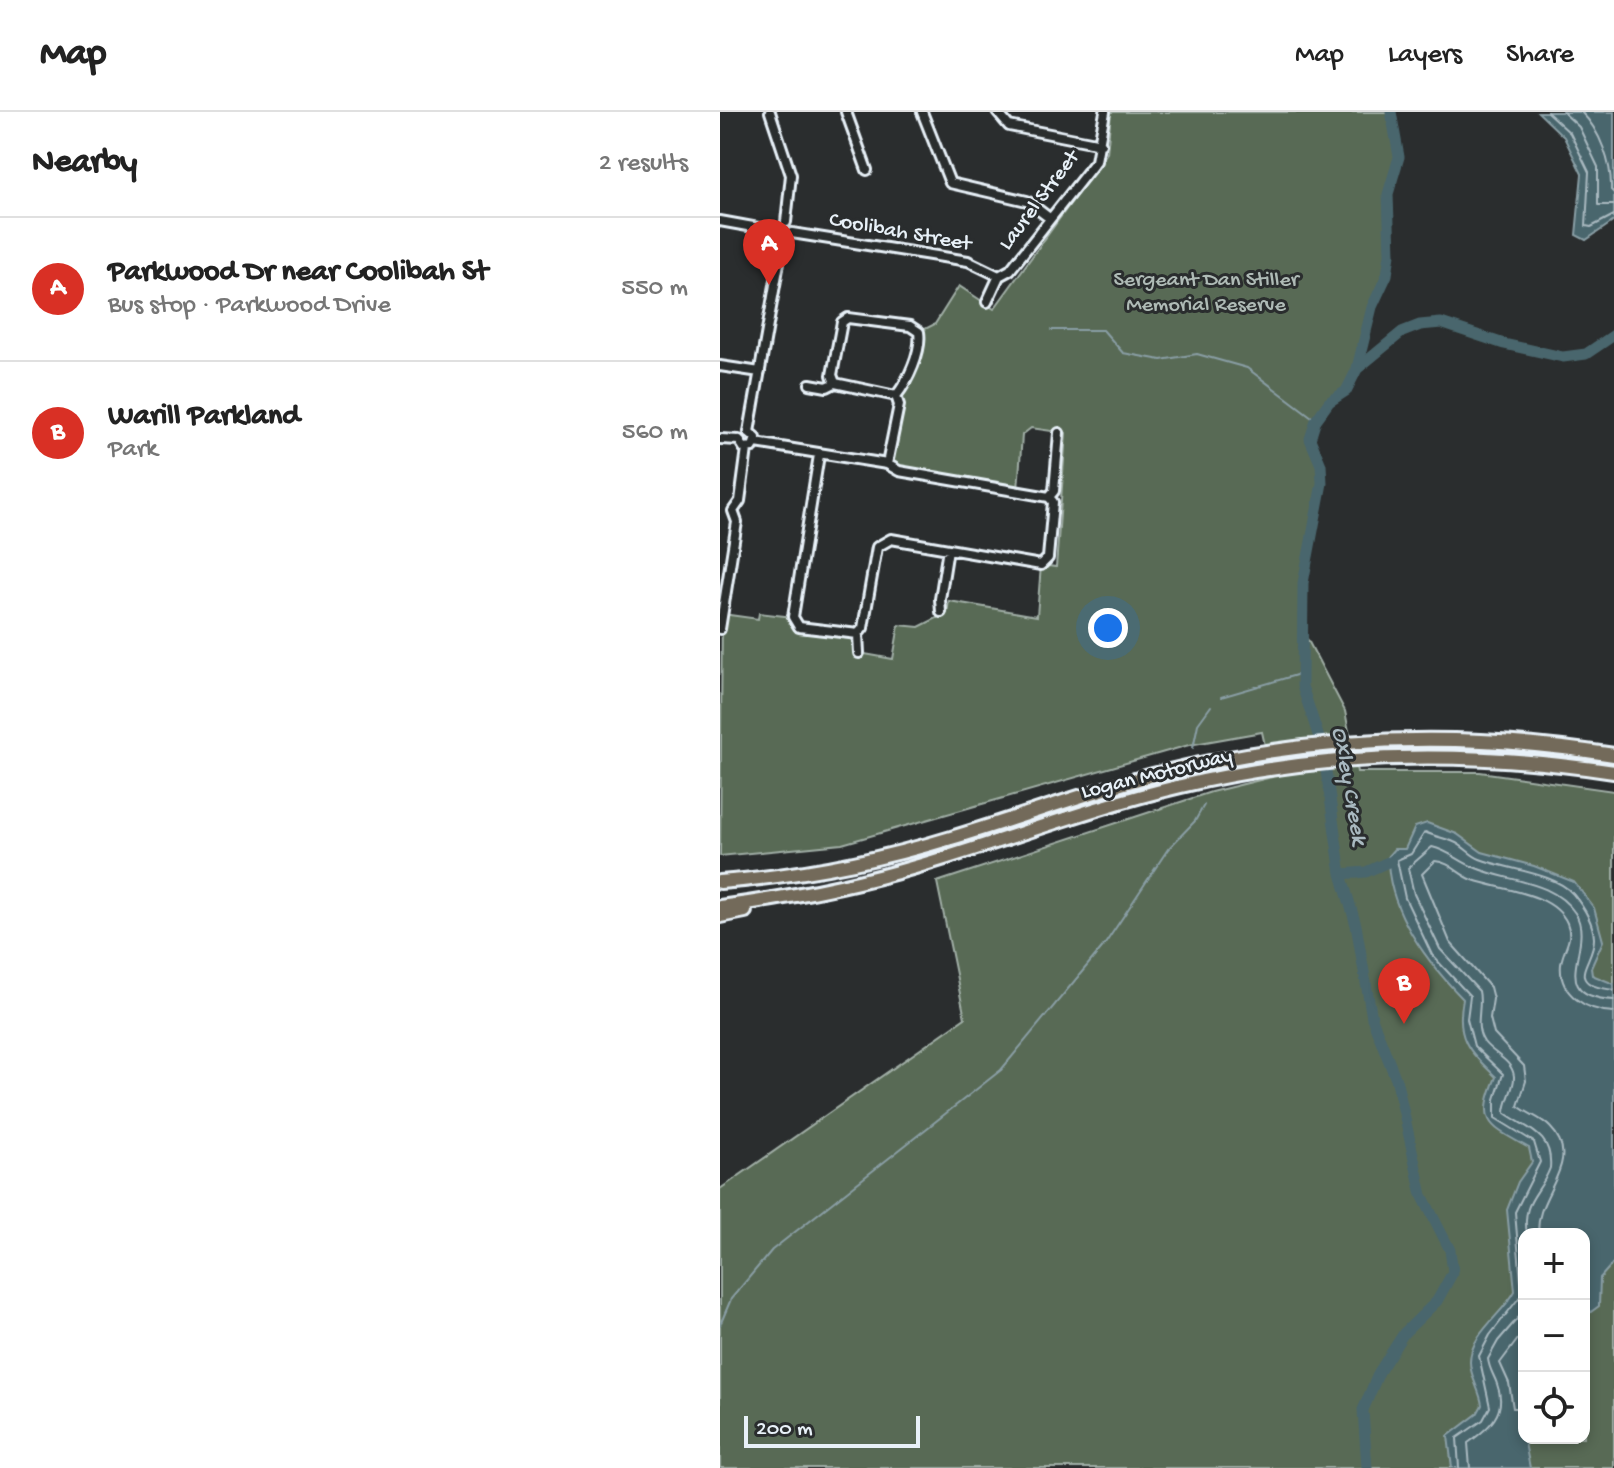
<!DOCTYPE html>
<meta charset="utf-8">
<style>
:root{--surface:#fff;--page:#f2f2f2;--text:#222;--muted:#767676;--line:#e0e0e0;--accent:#d93025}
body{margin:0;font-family:"Gochi Hand",sans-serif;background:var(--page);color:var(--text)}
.controls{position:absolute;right:24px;bottom:24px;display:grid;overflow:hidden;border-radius:16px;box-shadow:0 4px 12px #0003}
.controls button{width:72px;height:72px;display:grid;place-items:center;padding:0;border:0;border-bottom:2px solid var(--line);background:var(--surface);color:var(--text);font:40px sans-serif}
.scale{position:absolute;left:24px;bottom:20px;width:176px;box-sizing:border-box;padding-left:8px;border:4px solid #e8f1f8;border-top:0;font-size:22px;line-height:28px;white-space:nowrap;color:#e8f1f8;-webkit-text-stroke:6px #2a2d2e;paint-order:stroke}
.you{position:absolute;left:388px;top:516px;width:28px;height:28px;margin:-20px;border:6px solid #fff;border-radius:50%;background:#1a73e8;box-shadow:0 0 0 12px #1a73e833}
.badge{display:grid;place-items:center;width:52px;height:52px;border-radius:50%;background:var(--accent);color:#fff;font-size:26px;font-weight:700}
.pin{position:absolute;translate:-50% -66px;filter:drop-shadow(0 2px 4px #0008)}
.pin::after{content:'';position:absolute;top:42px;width:28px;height:24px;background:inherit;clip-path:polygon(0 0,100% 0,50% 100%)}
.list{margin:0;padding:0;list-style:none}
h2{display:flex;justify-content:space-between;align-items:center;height:104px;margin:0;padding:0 32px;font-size:34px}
h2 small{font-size:26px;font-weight:400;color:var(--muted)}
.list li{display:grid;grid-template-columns:52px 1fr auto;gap:24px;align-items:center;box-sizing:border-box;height:144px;padding:0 32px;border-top:2px solid var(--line)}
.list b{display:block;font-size:30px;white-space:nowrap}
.list p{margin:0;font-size:26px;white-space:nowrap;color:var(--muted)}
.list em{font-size:26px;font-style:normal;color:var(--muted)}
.icon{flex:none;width:44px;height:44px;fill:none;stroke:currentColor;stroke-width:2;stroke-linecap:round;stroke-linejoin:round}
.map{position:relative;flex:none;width:894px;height:1356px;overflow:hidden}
header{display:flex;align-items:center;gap:48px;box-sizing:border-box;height:112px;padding:0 40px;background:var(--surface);border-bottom:2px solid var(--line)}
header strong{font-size:38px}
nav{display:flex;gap:44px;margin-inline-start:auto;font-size:28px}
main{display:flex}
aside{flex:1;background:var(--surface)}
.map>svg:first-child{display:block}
.green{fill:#596a54;stroke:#a0aea6;stroke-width:2;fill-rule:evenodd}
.water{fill:#4a666d;stroke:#899ea5;stroke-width:2}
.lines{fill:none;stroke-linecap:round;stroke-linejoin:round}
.shore{stroke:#a9b9c0;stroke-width:2}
.stream{stroke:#899ea5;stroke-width:2}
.river{stroke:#4a666d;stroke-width:11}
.minor-casing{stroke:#e8f1f8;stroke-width:14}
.highway-casing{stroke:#e8f1f8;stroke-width:18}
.minor{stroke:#2a2d2e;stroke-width:8}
.highway{stroke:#736b5a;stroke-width:12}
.labels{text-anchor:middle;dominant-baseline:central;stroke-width:6;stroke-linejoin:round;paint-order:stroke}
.street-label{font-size:22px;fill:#e8f1f8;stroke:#2a2d2e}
.park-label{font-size:22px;fill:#afbbb6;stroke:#2a2d2e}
.water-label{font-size:24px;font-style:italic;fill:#a9b9c0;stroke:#2a2d2e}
</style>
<header>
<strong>Map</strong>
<nav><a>Map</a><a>Layers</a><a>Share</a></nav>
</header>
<main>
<aside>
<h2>Nearby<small>2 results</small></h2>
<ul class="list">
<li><span class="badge">A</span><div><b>Parkwood Dr near Coolibah St</b><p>Bus stop · Parkwood Drive</p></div><em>550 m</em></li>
<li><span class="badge">B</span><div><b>Warill Parkland</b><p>Park</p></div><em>560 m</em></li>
</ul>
</aside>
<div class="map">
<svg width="894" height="1356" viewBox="0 0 894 1356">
<rect width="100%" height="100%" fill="#2a2d2e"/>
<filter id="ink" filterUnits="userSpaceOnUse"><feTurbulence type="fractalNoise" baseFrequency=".0125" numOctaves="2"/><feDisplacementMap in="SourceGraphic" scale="16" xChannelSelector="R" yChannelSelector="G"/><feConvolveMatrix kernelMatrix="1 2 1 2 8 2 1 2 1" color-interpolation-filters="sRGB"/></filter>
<g filter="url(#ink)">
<!-- green -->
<path class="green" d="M391 0H671L679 45 668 82 670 142 667 163 652 195 637 257 626 279 609 290 596 308 590 327 601 353 602 371 583 470 581 515 625 599 637 660H760L894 679V1356H0V1077L245 906 217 770 491 680 552 665 542 620 469 633 122 732 0 744 2 502 38 507 39 501 73 505 75 511 138 522 139 541 173 547 179 513 199 515 227 501 229 489 317 504 321 453 336 455 346 321 311 316 302 323 298 378 179 359 167 352 179 293 176 284 201 231 199 220 215 212 239 174 274 197 387 41ZM804 1122H864V1326H804Z"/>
<!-- water -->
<path class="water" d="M818 0H894V109L866 128 856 123 862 62 844 25Z
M707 711 737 722 762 740 814 754 854 770 874 796 883 829 871 856 872 863 894 872V1150L880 1166 879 1194 864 1205V1122H804V1326L810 1356H732L728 1324 757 1302 762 1293C760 1278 750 1265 750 1250 750 1222 783 1202 795 1179L787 1098 798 1070 812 1050 809 1036C770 1014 756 1012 776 965 749 939 735 927 743 887 707 850 667 799 668 744L674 737H685L695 715Z"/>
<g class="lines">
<!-- shore -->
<path class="shore" d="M827 0 850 21 869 60 866 114 871 115 894 103
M843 0 859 15 878 55V93H894
M861 0C880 18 892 52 891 78L894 81
M807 1122C801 1089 820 1083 830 1056 833 1022 807 1017 785 1001 785 988 795 976 794 964 792 948 773 942 764 930 753 914 763 896 759 879L720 837 694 782 688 756 712 735C730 739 739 750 756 756 789 770 833 768 855 801 877 834 822 884 894 888
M819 1122C812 1085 866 1051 830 1015 822 1006 808 1002 798 994L806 969 804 954 774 922 770 906 773 887 770 875 730 830 702 762 715 749C730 750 739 763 753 768 781 778 833 780 847 811 854 828 843 836 841 852 838 883 867 899 894 900
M804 1219 780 1251 789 1271 793 1296H804
M739 1356 737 1326 763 1308 770 1295 759 1244 770 1223 802 1182 795 1100 820 1050 814 1030 775 1006V987L783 962 754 934 747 907 750 884 712 843 685 786 677 748 691 742 705 720C715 725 725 726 734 730 744 734 751 744 760 747 785 757 836 761 853 782 863 794 873 809 874 826 875 850 840 872 894 878
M750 1356 748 1331C769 1316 788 1301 777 1272 774 1263 769 1257 768 1247L778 1229 804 1199"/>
<!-- stream -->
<path class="stream" d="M331 218H383L403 241 441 248 477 242 527 256 596 308
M501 585 583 561
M473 636 478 612 491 594
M0 1213 11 1187 52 1138 281 958 385 832 448 737 475 709 484 693"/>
<!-- river -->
<path class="river" d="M637 256 652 195 667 163 670 142 668 82 679 45 671 0
M621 762 646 760 668 750
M647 1356 643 1298 659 1260 684 1221 717 1189 733 1160 730 1138 702 1083 677 970 652 906 636 813 621 762 603 638 582 574 583 471 602 371 601 353 590 327 596 308 609 290 626 279 637 257 682 220 700 213 721 211 784 232 843 245 866 242 894 223"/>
<!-- minor casing -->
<g class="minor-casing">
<path id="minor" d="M50 0 71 63 66 110
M126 0 147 58
M202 0 230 71 307 89 328 105
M277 0 289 14 381 32
M0 109 55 119
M72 121 248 149 279 164
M267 190 279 164 290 158 376 49 385 0
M0 254 40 260
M90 272 107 275 115 271
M29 320 63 128
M0 327 19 328
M19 328 24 336 33 335 36 326 29 320
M36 331 167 352
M99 343 73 505 79 515 138 522
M167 352 179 293 176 284C188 269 202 239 199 220L190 214 128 206 122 210 112 263 115 271 176 284
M167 352 179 359 329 385
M329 385 334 379 339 321
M221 500 220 487 228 437
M0 517 17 410 13 399 20 389 27 337
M139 541 138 522 143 516 157 435 171 427 321 453 328 446 333 390 329 385"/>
</g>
<!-- highway casing -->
<g class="highway-casing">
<path id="highway" d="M0 770C78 764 156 749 231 726 298 706 365 681 433 663 584 624 740 618 894 643
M0 795C66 786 131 774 195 755 284 729 371 695 461 674 603 640 750 638 894 660
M0 804 25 799"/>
</g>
<!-- minor -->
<use href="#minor" class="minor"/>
<!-- highway -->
<use href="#highway" class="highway"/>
</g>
</g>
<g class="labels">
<!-- street labels -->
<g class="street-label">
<text transform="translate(320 89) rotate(-53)">Laurel Street</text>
<text transform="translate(180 121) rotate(10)">Coolibah Street</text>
<text transform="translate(437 663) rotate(-14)">Logan Motorway</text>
</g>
<!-- park labels -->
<g class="park-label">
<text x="486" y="169">Sergeant Dan Stiller<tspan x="486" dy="25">Memorial Reserve</tspan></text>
</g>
<!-- water labels -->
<g class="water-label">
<text transform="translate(628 674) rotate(80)">Oxley Creek</text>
</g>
</g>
</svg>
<div class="controls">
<button>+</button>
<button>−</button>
<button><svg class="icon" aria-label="locate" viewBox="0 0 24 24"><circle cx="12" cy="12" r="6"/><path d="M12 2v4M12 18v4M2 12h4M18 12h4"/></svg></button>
</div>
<div class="scale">200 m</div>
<div class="you"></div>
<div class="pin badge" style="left:49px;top:173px">A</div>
<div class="pin badge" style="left:684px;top:912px">B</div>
</div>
</main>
